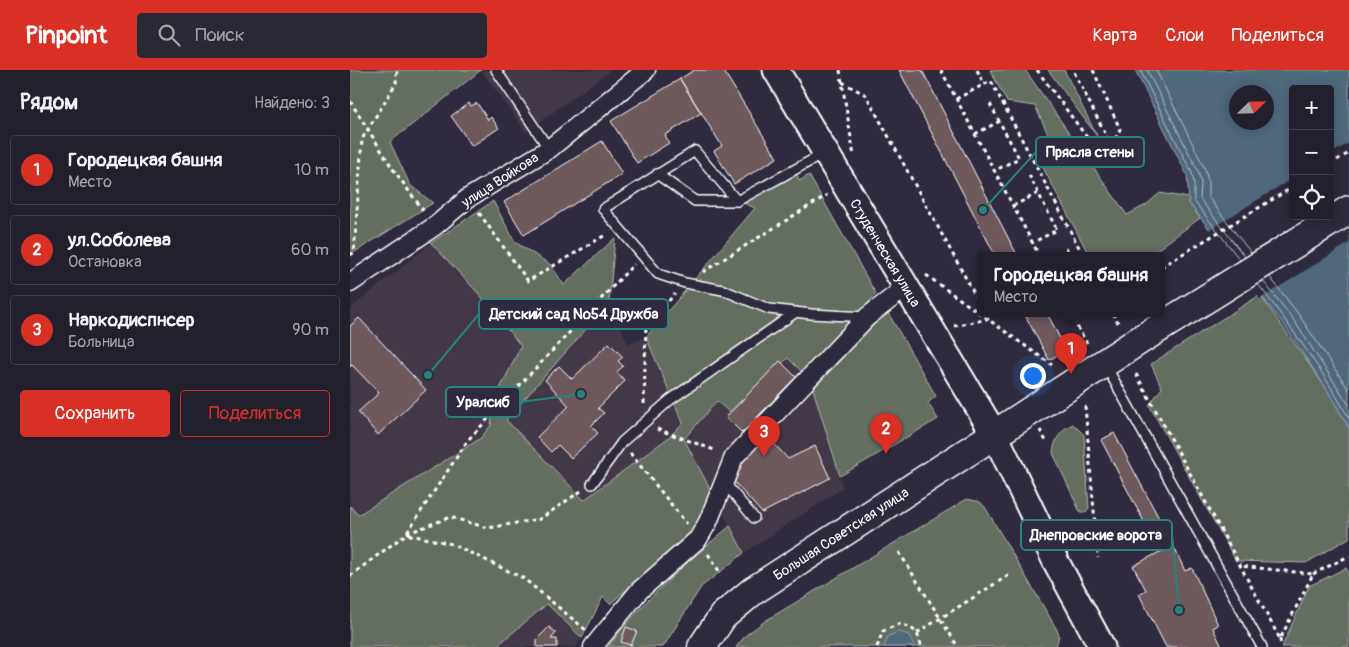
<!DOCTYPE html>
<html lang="ru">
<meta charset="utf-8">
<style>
:root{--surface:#23202e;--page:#2b2836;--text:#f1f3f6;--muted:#a3a3aa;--line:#403e4a;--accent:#d93025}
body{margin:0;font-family:Pangolin,sans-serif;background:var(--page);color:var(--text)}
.controls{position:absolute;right:15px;top:15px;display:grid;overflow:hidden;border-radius:5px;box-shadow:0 2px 12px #0003}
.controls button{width:45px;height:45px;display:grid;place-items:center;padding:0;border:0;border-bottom:1px solid var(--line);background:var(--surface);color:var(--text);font:25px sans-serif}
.compass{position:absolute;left:879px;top:15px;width:45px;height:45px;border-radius:50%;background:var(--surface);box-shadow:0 2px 12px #0003;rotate:67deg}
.you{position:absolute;left:682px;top:305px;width:18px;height:18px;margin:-12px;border:4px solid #fff;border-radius:50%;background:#1a73e8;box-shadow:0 0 0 8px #1a73e833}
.badge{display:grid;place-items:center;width:32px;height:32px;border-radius:50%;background:var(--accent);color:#fff;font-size:16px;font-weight:700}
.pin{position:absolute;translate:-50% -41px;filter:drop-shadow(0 1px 2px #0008)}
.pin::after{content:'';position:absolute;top:26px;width:18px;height:15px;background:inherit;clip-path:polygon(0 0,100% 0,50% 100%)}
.popup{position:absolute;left:627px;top:182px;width:188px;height:65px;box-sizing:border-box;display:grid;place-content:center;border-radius:5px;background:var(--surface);filter:drop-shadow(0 1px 4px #0005);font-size:16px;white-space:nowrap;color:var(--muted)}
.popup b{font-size:19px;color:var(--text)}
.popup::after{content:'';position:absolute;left:50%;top:100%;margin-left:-10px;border:10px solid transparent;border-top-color:var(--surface)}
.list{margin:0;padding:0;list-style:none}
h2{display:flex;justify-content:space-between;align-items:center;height:65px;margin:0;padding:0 20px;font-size:21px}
h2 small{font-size:16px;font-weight:400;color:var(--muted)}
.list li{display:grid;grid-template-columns:32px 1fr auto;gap:15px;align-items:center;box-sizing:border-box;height:70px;margin:0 10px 10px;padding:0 10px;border:1px solid var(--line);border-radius:5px}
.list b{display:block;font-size:19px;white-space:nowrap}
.list p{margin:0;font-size:16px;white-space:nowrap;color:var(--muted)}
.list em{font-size:16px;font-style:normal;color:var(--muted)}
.actions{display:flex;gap:10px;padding:15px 20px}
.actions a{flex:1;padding:11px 0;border:1px solid var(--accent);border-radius:5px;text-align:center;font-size:18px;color:var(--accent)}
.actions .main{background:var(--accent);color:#fff}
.icon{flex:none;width:28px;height:28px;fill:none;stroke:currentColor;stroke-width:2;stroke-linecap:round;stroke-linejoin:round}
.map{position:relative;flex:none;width:999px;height:577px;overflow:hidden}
header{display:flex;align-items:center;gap:30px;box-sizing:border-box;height:70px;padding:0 25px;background:var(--accent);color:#fff}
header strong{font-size:24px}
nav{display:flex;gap:28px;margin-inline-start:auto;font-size:18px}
.search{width:350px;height:45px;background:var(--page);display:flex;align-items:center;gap:12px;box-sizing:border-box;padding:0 18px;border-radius:5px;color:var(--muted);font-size:19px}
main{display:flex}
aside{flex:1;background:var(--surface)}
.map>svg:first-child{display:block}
.built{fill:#423846}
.green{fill:#646d61;stroke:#b2b6b0}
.water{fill:#50677b;stroke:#96a4b0;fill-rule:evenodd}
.pier{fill:#2f2a3d}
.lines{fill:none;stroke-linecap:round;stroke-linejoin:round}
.shore{stroke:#b9c2ca;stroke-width:1}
.building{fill:#6d585c;stroke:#fff}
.service-casing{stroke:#fff;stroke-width:12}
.minor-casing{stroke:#fff;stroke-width:21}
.secondary-casing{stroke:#fff;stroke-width:29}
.primary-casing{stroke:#fff;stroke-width:31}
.path{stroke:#fff;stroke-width:3;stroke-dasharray:4 4;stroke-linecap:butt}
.service{stroke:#2f2a3d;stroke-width:9}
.minor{stroke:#2f2a3d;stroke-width:18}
.secondary{stroke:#2f2a3d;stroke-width:25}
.primary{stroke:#2f2a3d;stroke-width:28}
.labels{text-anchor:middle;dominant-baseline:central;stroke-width:4;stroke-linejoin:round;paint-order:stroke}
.street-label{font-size:14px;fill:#fff;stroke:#2f2a3d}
.leader{fill:none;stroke:#27847c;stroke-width:2}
.callout-dot{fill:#27847c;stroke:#2f2a3d;stroke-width:2}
.callout{fill:#2f2a3d;stroke:#27847c;stroke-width:2}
.callout-label{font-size:15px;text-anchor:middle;font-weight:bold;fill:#fff}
</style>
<header>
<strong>Pinpoint</strong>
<div class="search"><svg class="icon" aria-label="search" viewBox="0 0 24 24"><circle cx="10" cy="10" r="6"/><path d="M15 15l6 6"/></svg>Поиск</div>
<nav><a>Карта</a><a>Слои</a><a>Поделиться</a></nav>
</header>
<main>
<aside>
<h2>Рядом<small>Найдено: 3</small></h2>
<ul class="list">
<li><span class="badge">1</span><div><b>Городецкая башня</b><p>Место</p></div><em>10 m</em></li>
<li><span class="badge">2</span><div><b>ул.Соболева</b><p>Остановка</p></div><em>60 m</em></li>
<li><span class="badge">3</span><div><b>Наркодиспнсер</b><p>Больница</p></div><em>90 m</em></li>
</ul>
<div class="actions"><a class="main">Сохранить</a><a>Поделиться</a></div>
</aside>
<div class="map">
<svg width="999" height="577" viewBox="0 0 999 577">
<rect width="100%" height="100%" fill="#2f2a3d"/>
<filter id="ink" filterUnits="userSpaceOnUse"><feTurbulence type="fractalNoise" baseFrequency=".02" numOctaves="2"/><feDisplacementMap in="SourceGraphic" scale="10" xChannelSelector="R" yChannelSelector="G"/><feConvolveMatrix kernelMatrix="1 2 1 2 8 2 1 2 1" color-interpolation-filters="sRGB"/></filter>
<g filter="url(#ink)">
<!-- built -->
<path class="built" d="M131 0H261L176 62Z
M81 173 129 224 171 276 143 333 141 355 131 368 7 445 0 436V239Z
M259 233 278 274 296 267 333 353 319 368 234 430 155 350Z
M439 288 454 304 463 319 493 418 394 483 334 369 368 331 379 342Z
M197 534 232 568 226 577H152L149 574Z"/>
<!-- green -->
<path class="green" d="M0 0H131L40 72 60 115 83 133 0 185Z
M640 0H675L777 145 796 135 810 123 839 128V133L850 148 800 185H739L689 90 706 81 685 36 657 32Z
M698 0H714L747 66Z
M446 100 449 111 459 105 526 224 454 304 438 288 379 342 367 331 334 369 370 438 260 534 253 527 232 568 197 534 149 574 152 577H0V436L8 445 131 368 141 355 143 333 171 276 129 224 81 173 143 131 165 172 201 195 214 215 265 168 259 233 156 350 234 430 318 368 333 353 296 267 405 138 391 132Z
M910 225 978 321 999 358V468L956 493 886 491 799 335 812 318 801 294Z
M537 241 586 326 578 333 588 349 490 406 463 319Z
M723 354 734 365 739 438 736 442H730L703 383C704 370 711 359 723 354Z
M617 429 630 432 635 437 706 558 709 565 706 577H386L396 565 415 551Z
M380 456 394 483 351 517 313 577H258C291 532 337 492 380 456Z
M996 498 999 503V577H932L959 516Z"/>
<!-- water -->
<path class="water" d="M785 0H999V358L978 321 934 255 839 133 837 105ZM943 19H980V146H943ZM886 22H916V52H886Z
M549 562 559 565 564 577H534L538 566Z"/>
<!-- pier -->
<path class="pier" d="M999 73V173L910 229 857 161 943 108V146H980V84Z"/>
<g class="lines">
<!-- shore -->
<path class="shore" d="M790 0 842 103 844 113V131L890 190
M797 0 848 101 851 113 850 129 895 187
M806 0 854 97 858 110V127L901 183
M920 207 949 245 999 320
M913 211 943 249 999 335
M908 214C941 257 973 301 999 348"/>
</g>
<!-- building -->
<path class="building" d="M344 0H373L427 88 384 114 364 81 372 76 330 9Z
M549 0H572L667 185H645Z
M330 9 351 43 315 65 319 73 287 93 261 51Z
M119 33 121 36 127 33 138 50 141 47 149 58 122 76 101 46Z
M252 71 272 104 174 165 154 132Z
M674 243H697L716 280 699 290Z
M9 248 76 320 28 365 8 342 29 323 2 295 0 297V256Z
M259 273 273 287 268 291 273 296 267 302 275 311 248 338 254 343 241 356 248 363 221 388 208 375 201 382 187 367 219 336 195 310 209 296 222 309Z
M430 291 446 307 392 363 376 347Z
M764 363 823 475 810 482 751 370Z
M416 365 438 389 465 376 480 408 412 443 379 406Z
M823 475 835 501 842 498 868 555 863 558 872 577H816L789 524 796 520 783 496Z
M199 557 206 563 201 569H207V577H187V569Z
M276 557 287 561 281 575 271 572Z"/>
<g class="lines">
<!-- service casing -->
<g class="service-casing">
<path id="service" d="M146 0 199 79
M475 83 387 131 345 81 253 139 308 204 335 213 373 220 419 239 461 244 517 247
M307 104 345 131H387
M756 296 912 577
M374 412 404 448
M242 414 272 372 320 330 446 242"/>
</g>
<!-- minor casing -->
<g class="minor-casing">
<path id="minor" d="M0 213 85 156 118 128 199 79 296 0
M243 577 289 521 348 469 358 452 384 387 517 247 556 217"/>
</g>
<!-- secondary casing -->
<g class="secondary-casing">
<path id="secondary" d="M426 0 645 365 706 492 752 577"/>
</g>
<!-- primary casing -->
<g class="primary-casing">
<path id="primary" d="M352 577 373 546 403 521 793 268 999 140"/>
</g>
<!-- path -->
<path class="path" d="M490 0 504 86
M591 0 689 185
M627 0 634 14
M687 0 750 85 762 77 723 0
M743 0 770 59 762 76
M492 12 516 25 631 236
M606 29 641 11 733 185
M0 31 43 99 75 143
M640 34 669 88 644 101
M625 64 650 51
M980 94 999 83
M679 105 707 160 682 173
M663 136 688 123
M129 143 178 211 257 164
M716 178 720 185
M0 185 4 183 12 69 46 13 47 0
M811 197 943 117
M353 202 477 125
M576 205 702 295
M719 243 737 273
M763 243 768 253
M721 247 730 243
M604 256 638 249 634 243
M786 304 930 569 963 504 890 496
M294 334 296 255 325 224
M735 336 748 488
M307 359 367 381
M690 360 696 371
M280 383 337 454
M231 421 190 449 138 458 100 447 56 464 102 474 173 508 236 560
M549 482 608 577
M358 484 371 504
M963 504 999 486
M0 506 56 464 118 370 284 194
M567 563 659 505
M930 569 931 577
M527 577 533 561 549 554C562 556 570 563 571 577"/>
<!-- service -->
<use href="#service" class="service"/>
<!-- minor -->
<use href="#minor" class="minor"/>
<!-- secondary -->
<use href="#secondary" class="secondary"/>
<!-- primary -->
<use href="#primary" class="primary"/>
</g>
</g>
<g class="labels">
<!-- street labels -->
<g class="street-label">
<text transform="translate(150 110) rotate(-33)">улица Войкова</text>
<text transform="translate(535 183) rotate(59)">Студенческая улица</text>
<text transform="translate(491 464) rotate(-33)">Большая Советская улица</text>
</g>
</g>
<!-- callouts -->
<path class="leader" d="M633 140L686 82M78 305L129 244M231 324L170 332M829 540L822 465"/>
<g class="callout-dot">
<circle cx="633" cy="140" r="5"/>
<circle cx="78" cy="305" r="5"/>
<circle cx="231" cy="324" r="5"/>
<circle cx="829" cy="540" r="5"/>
</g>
<g class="callout">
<rect x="686" y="67" width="108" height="30" rx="5"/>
<rect x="129" y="229" width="189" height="30" rx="5"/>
<rect x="96" y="317" width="74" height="30" rx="5"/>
<rect x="671" y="450" width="151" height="30" rx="5"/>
</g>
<g class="callout-label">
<text x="740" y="87">Прясла стены</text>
<text x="224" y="249">Детский сад №54 Дружба</text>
<text x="133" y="337">Уралсиб</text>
<text x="746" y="470">Днепровские ворота</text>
</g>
</svg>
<div class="controls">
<button>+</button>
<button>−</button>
<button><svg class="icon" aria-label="locate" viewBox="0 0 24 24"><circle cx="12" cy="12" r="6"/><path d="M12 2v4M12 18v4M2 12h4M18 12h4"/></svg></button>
</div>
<svg class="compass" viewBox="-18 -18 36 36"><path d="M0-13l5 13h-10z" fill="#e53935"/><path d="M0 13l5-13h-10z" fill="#a3a3aa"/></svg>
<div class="you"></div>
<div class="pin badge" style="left:721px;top:304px">1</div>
<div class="popup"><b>Городецкая башня</b>Место</div>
<div class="pin badge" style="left:536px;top:384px">2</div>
<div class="pin badge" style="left:414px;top:387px">3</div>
</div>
</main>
